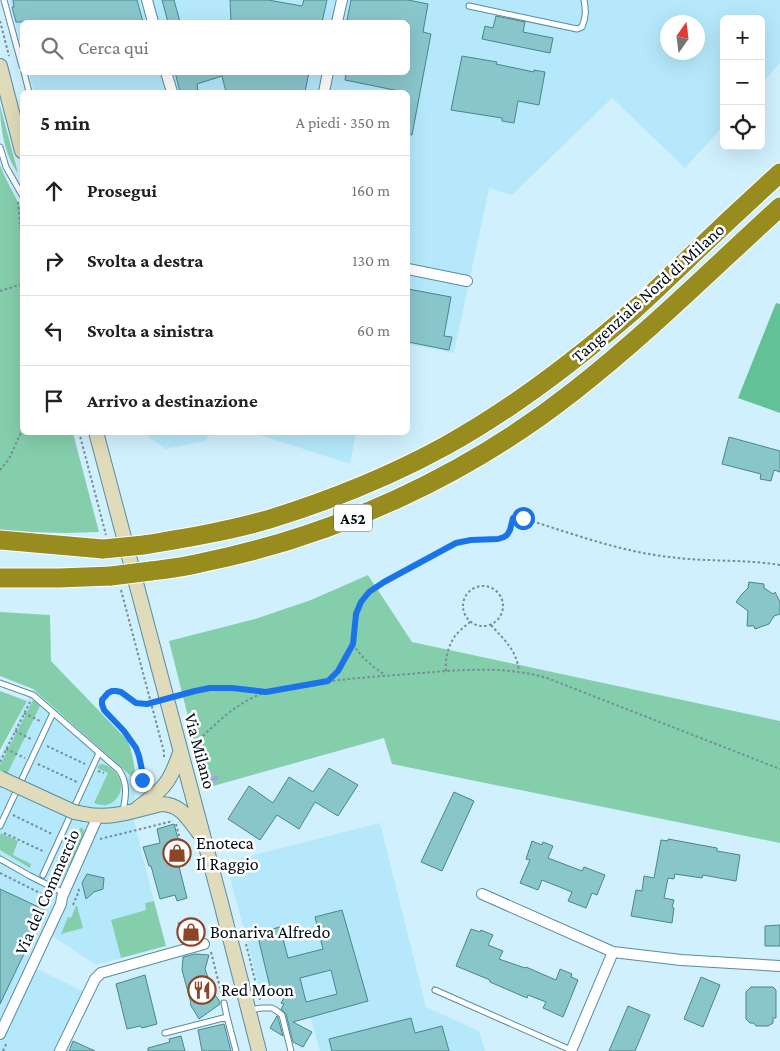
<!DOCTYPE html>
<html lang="it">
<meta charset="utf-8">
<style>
:root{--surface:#fff;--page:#f6f6f6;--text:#202124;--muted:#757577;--line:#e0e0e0}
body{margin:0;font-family:"Crimson Pro",serif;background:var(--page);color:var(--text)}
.controls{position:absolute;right:15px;top:15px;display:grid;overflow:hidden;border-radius:8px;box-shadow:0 5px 20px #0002}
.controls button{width:45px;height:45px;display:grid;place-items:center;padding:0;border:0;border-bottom:1px solid var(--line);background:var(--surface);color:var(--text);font:25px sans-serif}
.compass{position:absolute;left:660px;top:15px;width:45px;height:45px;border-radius:50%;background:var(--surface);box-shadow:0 5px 20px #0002;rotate:14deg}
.stop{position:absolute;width:15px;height:15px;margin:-11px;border:4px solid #1a73e8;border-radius:50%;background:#fff}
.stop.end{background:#1a73e8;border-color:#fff;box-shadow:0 1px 5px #0008}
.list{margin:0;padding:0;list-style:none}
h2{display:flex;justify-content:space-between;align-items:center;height:65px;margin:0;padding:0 20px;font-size:21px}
h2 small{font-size:16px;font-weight:400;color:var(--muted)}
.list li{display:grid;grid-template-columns:32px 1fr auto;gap:15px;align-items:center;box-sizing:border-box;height:70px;padding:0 20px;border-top:1px solid var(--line)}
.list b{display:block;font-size:19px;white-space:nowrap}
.list em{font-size:16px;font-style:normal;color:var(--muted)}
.icon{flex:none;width:28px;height:28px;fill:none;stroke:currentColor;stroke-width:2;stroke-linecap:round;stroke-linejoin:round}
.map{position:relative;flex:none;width:780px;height:1051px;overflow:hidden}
.search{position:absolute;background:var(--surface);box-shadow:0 5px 20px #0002;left:20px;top:20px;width:390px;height:55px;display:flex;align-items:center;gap:12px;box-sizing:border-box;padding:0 18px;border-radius:8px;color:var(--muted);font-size:19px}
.panel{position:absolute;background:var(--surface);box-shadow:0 5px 20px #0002;left:20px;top:90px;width:390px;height:345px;border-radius:8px}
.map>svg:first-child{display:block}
.built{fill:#b5e8fb;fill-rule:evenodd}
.green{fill:#85ceac}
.forest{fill:#62c197}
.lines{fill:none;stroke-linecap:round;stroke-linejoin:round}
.stream{stroke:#a0a0ec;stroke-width:4}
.building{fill:#89c6cc;stroke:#49858a;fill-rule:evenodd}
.lane-casing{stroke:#578c9f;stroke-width:7}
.street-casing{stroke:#578c9f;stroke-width:12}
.secondary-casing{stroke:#578c9f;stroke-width:16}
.highway-casing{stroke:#fff;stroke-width:21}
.path{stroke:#748c96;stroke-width:2;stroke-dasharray:2.5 2.5;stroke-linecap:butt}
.lane{stroke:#fff;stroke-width:5}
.street{stroke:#fff;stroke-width:10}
.secondary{stroke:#e0dcbb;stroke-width:14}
.highway{stroke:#978c1d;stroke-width:19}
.secondary-bridge-casing{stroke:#578c9f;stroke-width:16;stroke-linecap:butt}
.highway-bridge-casing{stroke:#fff;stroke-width:21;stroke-linecap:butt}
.path-bridge{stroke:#748c96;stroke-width:2;stroke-dasharray:2.5 2.5;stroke-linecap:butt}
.secondary-bridge{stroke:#e0dcbb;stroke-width:14}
.highway-bridge{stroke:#978c1d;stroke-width:19}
.route{stroke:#1a73e8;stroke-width:6}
.labels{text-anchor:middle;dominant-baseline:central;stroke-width:5;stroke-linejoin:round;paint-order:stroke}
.shield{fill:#fff;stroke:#4c565b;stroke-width:1}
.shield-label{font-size:16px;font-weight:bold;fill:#000e15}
.street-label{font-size:18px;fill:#000e15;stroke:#fff}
.poi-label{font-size:18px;fill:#000e15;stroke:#fff;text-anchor:start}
</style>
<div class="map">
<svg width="780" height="1051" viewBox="0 0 780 1051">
<rect width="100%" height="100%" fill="#d0f0fd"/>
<!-- built -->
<path class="built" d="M9 0H780V63L761 84V19H724V125L685 168 612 98 512 195 489 188 454 353 408 344V92H34L29 73 408 72V22H22V49ZM668 22H698V52H668Z
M146 433H211L205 441 166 449 149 437Z
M254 433H356L350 464Z
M33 689 131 776 135 785V796L132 811 137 834 154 901 145 903 146 910 111 920 121 958 96 965 45 931 0 1022V756Z
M380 823 426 1007 479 1031 485 1051H320L301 984 261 994 226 862Z
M33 967 83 991 54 1051H0V1041Z"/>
<!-- green -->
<path class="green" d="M0 105 18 173C5 156 0 127 0 105Z
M0 165 6 179 22 210V432L73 433 99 532 66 533 0 531Z
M368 575 412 642 780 721V843L392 764 384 738 206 788 169 641 255 619 311 600Z
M0 612 50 615 51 661 128 741C133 756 136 770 135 785L131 776 33 689 0 676Z
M0 691 27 701 0 750Z
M33 700 40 706 0 789V765Z
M102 764C117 768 128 786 116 799 114 802 110 804 106 805 102 806 97 804 94 803L108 773 97 768 99 765Z
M81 827 84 830V835L62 880 58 883 55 881Z
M1 833 18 841 13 855 31 864 30 868 0 850V835Z
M154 901 166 946 121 958 111 920 146 910 145 903Z
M76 906H77L83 928 61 934 68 917 71 918Z"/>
<!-- forest -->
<path class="forest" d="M776 303 780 304V413L738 398Z"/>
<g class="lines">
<!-- stream -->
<path class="stream" d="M211 786 209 780 216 778"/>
</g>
<!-- building -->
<path class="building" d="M13 0H137L143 22H16L12 7H14Z
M162 0H174L180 22H168Z
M230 0H268L302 6 304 0H327L322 22H231Z
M351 0H408L428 4 423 32 431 34 412 135 408 134V92H399V91L345 80 346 72H408V22H359L347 20Z
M496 16 525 22 523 32 553 38 550 53 482 39 485 26 493 28Z
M462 56 497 62 496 64 534 72V70L545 72 539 105 518 101 514 123 502 121V118L451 110Z
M175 72H309L305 92H226L222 76 197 84 198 92H180Z
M408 289 451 297 444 336 452 337 449 350 408 342Z
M729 437 780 451V472L774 470 771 481 760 479 761 474 722 464Z
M749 582 764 584V588L773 594 775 592 780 602V614L774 616 769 624 755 629 754 626H747L748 611 736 602 742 594 748 588Z
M329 768 358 785 338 816 315 802 299 829 277 815 260 840 228 819 249 786 273 803 289 777 313 792Z
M454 792 474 801 442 871 421 862Z
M174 824 183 857 177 859 187 898 177 901 175 895 160 899 151 866H149L143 847 160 843 157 829Z
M668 839 717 848V851L740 855 736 881 703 875 702 878 675 874 674 879 668 878 664 898 674 900 672 907 674 908 672 923 631 916 636 890 642 891 644 876 654 878 661 840 668 841Z
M532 841 542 845 543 842 553 846 548 858 582 871 584 867 605 875 597 895 592 893 586 908 568 901 572 892 542 880 538 890 520 883 530 860 526 859Z
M87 874 104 878 103 889 94 892 86 899 82 883Z
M0 889 45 910 0 1004Z
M342 910 368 1001 293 1022 312 1032 303 1047 293 1042 286 1014 281 1009 284 1004 281 1003 291 986 271 991 257 933 280 927 288 958 323 949 315 917ZM331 970 337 994 306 1002 300 978Z
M192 919 197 936 182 940 178 923Z
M780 925V946H765V926Z
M471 929 480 932 481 930 493 935 488 945 503 951 499 959 525 968 526 967 556 980 560 969 572 974 571 977 578 980 563 1017 543 1008 546 1002 528 995 527 998 490 982V980L456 966Z
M195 954 209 955 205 969 213 992 220 1002V1004L199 1019 190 1004 191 1003 182 970 183 957Z
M145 975 157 1024 142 1028 140 1026 127 1029 116 984Z
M701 977 720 985 703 1027 684 1019Z
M751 987H773L776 990V1018H773V1023L768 1026H756L754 1023H750L746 1019V992Z
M628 1006 650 1015 635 1051H609Z
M277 1016 278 1018 283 1036 270 1028Z
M411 1018 415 1033 442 1026 449 1051H332L329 1039Z
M224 1024 231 1051H202L198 1030Z
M181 1036 185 1051H148V1048L170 1042 169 1039Z
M73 1041 95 1051H69Z"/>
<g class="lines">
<!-- lane casing -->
<g class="lane-casing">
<path id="lane" d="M4 0 22 66
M469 6 577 29 582 27C586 17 586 10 584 0
M24 72 29 92
M0 147 6 167 22 195
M0 683 33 695 119 770C128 783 126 796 123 811
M0 826 53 713
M0 859 30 876 64 893
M43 875 99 753
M435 990 571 1050
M224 1003 227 1017
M249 1010 262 1008H272L277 1011 282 1015 291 1051
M165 1033 227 1017 236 1051"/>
</g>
<!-- street casing -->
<g class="street-casing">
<path id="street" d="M147 0 153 22
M337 22 342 0
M166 72 172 92
M324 92 328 72
M408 269 467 281
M482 894 613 952 681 960 780 966
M0 1034 61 904 62 897 98 816
M60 1051 95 979 101 973 204 944
M571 1051 613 952"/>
</g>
<!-- secondary casing -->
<g class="secondary-casing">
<path id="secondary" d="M0 66 22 151
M96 432 221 903 259 1051
M138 808C148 800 159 793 166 783 173 774 176 763 180 753
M84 814C113 820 134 810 162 804 182 805 188 819 199 833"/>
</g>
<!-- highway casing -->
<g class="highway-casing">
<path id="highway" d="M0 540 103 549
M144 545C186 538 229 531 270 519 331 500 391 476 447 445 514 408 576 360 634 310 652 294 669 277 686 261 717 231 748 202 780 173
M151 571C167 569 184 567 200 563 335 536 465 477 574 391 647 334 712 269 780 207
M0 578H59L111 576"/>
</g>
<!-- path -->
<path class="path" d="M0 21 9 56
M18 202 22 245
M0 291 22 284
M79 432 106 535
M0 470 9 459 22 430
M463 606a20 20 0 1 1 40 0a20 20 0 1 1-40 0Z
M121 590 164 752V757
M491 625C505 641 516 649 519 671
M353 644C355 620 355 603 374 588L456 543C461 542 466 540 472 540 481 539 500 542 507 535 511 530 510 522 515 518H523C569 533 622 552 670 557 706 562 744 559 780 565
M446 671C445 659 448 646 455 636 459 631 465 626 470 622
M328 681 338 671 353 644C361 657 371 666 384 674
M195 691C218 687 241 689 265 692
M24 713 40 721
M15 731 31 739
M47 746 85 764
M192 746C211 729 230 708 254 697 268 690 283 688 298 686 318 683 338 680 358 678 383 676 409 674 434 672 472 669 509 667 547 678L780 769
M6 749 25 758
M0 762 30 702
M38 764 77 782
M98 771 104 773
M141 788C142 774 142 759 135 746 127 732 112 724 104 711 101 706 102 701 104 696 116 686 120 693 131 700 136 703 141 704 147 704
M13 815 52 834
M176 824 186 863
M4 833 45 852
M100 839 173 821
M0 873 52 899
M73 905 79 891 78 888
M246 944 260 1000
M211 952 222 996
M3 1051 7 1042"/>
<!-- lane -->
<use href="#lane" class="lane"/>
<!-- street -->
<use href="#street" class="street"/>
<!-- secondary -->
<use href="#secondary" class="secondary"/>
<!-- highway -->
<use href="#highway" class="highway"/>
<!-- secondary-bridge casing -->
<g class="secondary-bridge-casing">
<path id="secondary-bridge" d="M0 778 74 812 84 814"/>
</g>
<!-- highway-bridge casing -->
<g class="highway-bridge-casing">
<path id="highway-bridge" d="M103 549 144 545
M111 576 151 571"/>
</g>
<!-- path-bridge -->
<path class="path-bridge" d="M147 704 195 691"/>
<!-- secondary-bridge -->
<use href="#secondary-bridge" class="secondary-bridge"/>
<!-- highway-bridge -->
<use href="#highway-bridge" class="highway-bridge"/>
</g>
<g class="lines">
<!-- route -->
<path class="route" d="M142 780V770L139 756 136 748 124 731 104 710 102 704V700L108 693 112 691H116L121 692 136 703 147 704 195 691 210 688H232L266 692 328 681 338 671 353 644 356 614 361 602 369 592 384 582 456 543 471 540 498 539 504 537 507 535 510 530 513 518H523"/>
</g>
<!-- icons -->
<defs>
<g id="shop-ring" transform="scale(1.4375)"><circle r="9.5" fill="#fff" stroke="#8d4525" stroke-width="1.5"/><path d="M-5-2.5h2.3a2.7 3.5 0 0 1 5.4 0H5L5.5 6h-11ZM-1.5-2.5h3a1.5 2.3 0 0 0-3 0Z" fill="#8d4525"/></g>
<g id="restaurant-ring" transform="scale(1.4375)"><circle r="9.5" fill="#fff" stroke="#8d4525" stroke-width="1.5"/><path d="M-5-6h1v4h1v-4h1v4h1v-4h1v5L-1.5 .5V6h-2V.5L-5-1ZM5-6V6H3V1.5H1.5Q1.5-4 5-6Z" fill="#8d4525"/></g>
</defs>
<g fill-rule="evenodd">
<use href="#shop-ring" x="177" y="853"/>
<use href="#shop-ring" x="191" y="932"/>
<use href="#restaurant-ring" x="202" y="990"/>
</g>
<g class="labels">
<!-- shield labels -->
<rect class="shield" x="334" y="504.5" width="38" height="27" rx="4"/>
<g class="shield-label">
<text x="353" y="518">A52</text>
</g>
<!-- street labels -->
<g class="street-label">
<text transform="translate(648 293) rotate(-42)">Tangenziale Nord di Milano</text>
<text transform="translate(200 751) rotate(75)">Via Milano</text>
<text transform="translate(47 892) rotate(-66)">Via del Commercio</text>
</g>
<!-- poi labels -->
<g class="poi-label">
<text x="196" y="843">Enoteca<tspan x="196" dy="21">Il Raggio</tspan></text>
<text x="210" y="932">Bonariva Alfredo</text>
<text x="221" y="990">Red Moon</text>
</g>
</g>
</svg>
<div class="controls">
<button>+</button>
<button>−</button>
<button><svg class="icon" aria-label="locate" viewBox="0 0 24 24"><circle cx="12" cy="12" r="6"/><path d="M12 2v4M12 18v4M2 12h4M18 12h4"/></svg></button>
</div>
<svg class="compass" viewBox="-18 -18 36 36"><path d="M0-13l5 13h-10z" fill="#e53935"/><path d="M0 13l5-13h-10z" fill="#757577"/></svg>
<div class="stop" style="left:523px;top:518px"></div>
<div class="stop end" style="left:142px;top:780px"></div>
<div class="search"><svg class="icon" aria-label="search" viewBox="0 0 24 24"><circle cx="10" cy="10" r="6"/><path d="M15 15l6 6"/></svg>Cerca qui</div>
<section class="panel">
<h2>5 min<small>A piedi · 350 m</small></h2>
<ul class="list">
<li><svg class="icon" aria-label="ahead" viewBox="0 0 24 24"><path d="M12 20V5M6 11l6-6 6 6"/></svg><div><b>Prosegui</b></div><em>160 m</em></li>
<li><svg class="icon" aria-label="right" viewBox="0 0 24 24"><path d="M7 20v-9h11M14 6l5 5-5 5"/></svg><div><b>Svolta a destra</b></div><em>130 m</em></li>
<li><svg class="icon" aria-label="left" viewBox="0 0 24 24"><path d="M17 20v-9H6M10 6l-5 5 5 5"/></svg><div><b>Svolta a sinistra</b></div><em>60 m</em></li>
<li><svg class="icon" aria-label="arrive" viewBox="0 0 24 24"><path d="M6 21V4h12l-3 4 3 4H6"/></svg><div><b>Arrivo a destinazione</b></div></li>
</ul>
</section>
</div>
